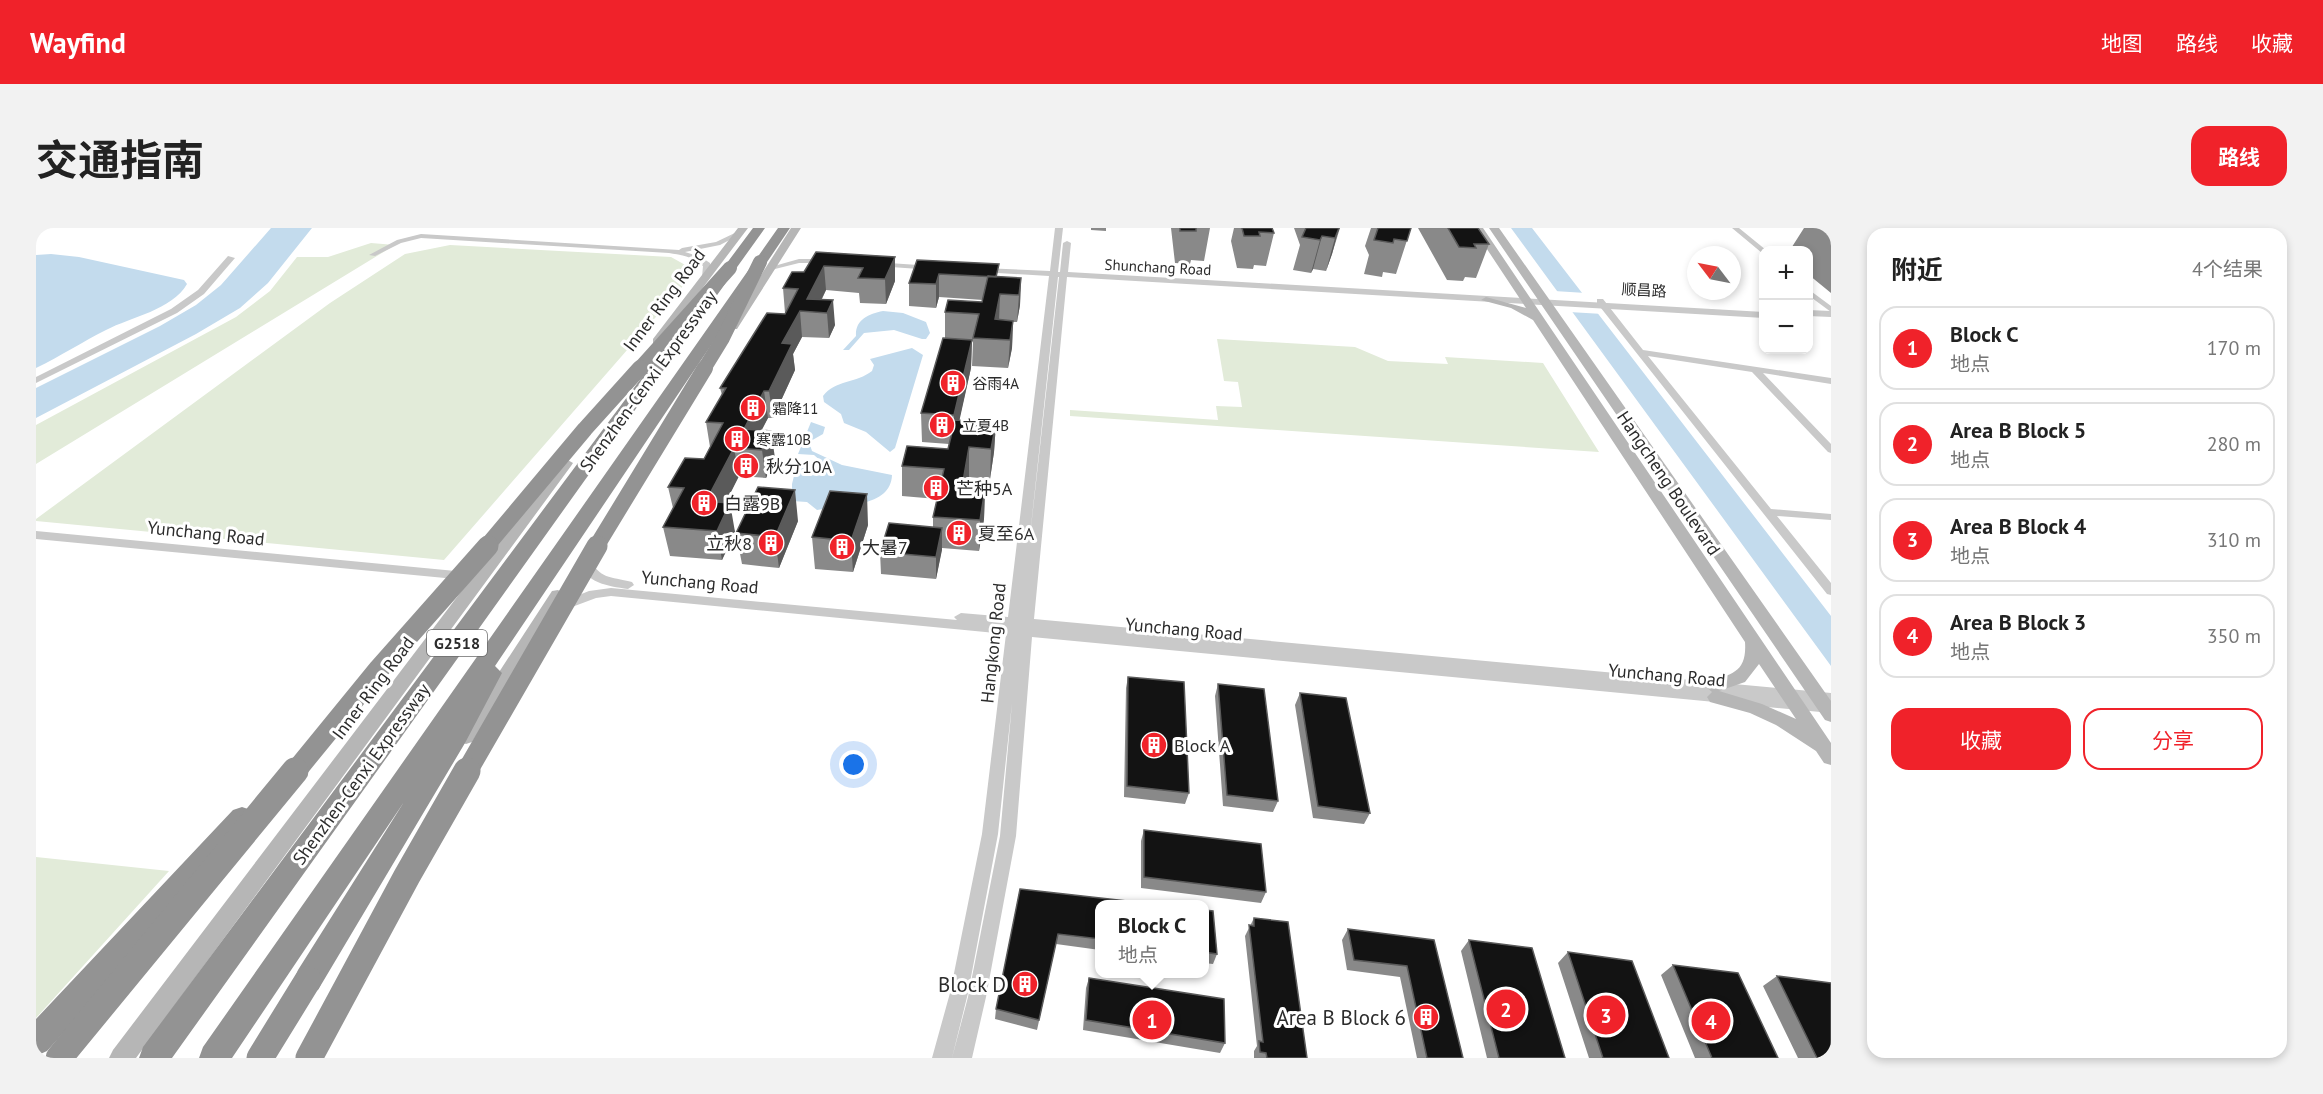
<!DOCTYPE html>
<html lang="zh">
<meta charset="utf-8">
<style>
:root{--surface:#fff;--page:#f2f2f2;--text:#222;--muted:#767676;--line:#e0e0e0;--accent:#f0222a}
body{margin:0;font-family:"PT Sans","Noto Sans SC",sans-serif;background:var(--page);color:var(--text)}
.controls{position:absolute;right:18px;top:18px;display:grid;overflow:hidden;border-radius:12px;box-shadow:0 3px 9px #0003}
.controls button{width:54px;height:54px;display:grid;place-items:center;padding:0;border:0;border-bottom:2px solid var(--line);background:var(--surface);color:var(--text);font:30px sans-serif}
.compass{position:absolute;left:1651px;top:18px;width:54px;height:54px;border-radius:50%;background:var(--surface);box-shadow:0 3px 9px #0003;rotate:302deg}
.you{position:absolute;left:818px;top:537px;width:21px;height:21px;margin:-15px;border:4px solid #fff;border-radius:50%;background:#1a73e8;box-shadow:0 0 0 9px #1a73e833}
.badge{display:grid;place-items:center;width:39px;height:39px;border-radius:50%;background:var(--accent);color:#fff;font-size:20px;font-weight:700}
.pin{position:absolute;translate:-50% -50%;border:3px solid #fff;box-shadow:0 2px 6px #0006}
.popup{position:absolute;left:1059px;top:672px;width:114px;height:78px;box-sizing:border-box;display:grid;place-content:center;border-radius:12px;background:var(--surface);filter:drop-shadow(0 2px 4px #0005);font-size:20px;white-space:nowrap;color:var(--muted)}
.popup b{font-size:22px;color:var(--text)}
.popup::after{content:'';position:absolute;left:50%;top:100%;margin-left:-12px;border:12px solid transparent;border-top-color:var(--surface)}
.list{margin:0;padding:0;list-style:none}
h2{display:flex;justify-content:space-between;align-items:center;height:78px;margin:0;padding:0 24px;font-size:26px}
h2 small{font-size:20px;font-weight:400;color:var(--muted)}
.list li{display:grid;grid-template-columns:39px 1fr auto;gap:18px;align-items:center;box-sizing:border-box;height:84px;margin:0 12px 12px;padding:0 12px;border:2px solid var(--line);border-radius:18px}
.list b{display:block;font-size:22px;white-space:nowrap}
.list p{margin:0;font-size:20px;white-space:nowrap;color:var(--muted)}
.list em{font-size:20px;font-style:normal;color:var(--muted)}
.actions{display:flex;gap:12px;padding:18px 24px}
.actions a{flex:1;padding:14px 0;border:2px solid var(--accent);border-radius:18px;text-align:center;font-size:21px;color:var(--accent)}
.actions .main{background:var(--accent);color:#fff}
.map{position:relative;flex:none;width:1795px;height:830px;overflow:hidden;border-radius:18px}
header{display:flex;align-items:center;gap:36px;box-sizing:border-box;height:84px;padding:0 30px;background:var(--accent);color:#fff}
header strong{font-size:28px}
nav{display:flex;gap:33px;margin-inline-start:auto;font-size:21px}
.intro{display:flex;align-items:center;justify-content:space-between;box-sizing:border-box;height:144px;padding:0 36px}
h1{margin:0;font-size:42px}
.button{padding:15px 27px;border-radius:18px;background:var(--accent);color:#fff;font-size:21px;font-weight:700}
main{display:flex;gap:36px;padding:0 36px}
aside{flex:1;background:var(--surface);border-radius:18px;box-shadow:0 3px 9px #0003}
.map>svg:first-child{display:block}
.green{fill:#e2ebd9}
.water{fill:#c3dbed}
.pier{fill:#fff}
.lines{fill:none;stroke-linecap:round;stroke-linejoin:round}
.minor{fill:#c9c9c9;fill-rule:evenodd}
.tertiary{fill:#c9c9c9;fill-rule:evenodd}
.secondary{fill:#b6b6b6;fill-rule:evenodd}
.motorway{fill:#939393;fill-rule:evenodd}
.motorway-bridge-far3{stroke:#939393;stroke-width:14}
.motorway-bridge-far2{stroke:#939393;stroke-width:16}
.motorway-bridge-far1{stroke:#939393;stroke-width:21}
.motorway-bridge{stroke:#939393;stroke-width:27}
.wall{fill:#898989}
.shaded-wall{fill:#5a5a5a}
.building{fill:#131313;stroke:#5a5a5a;stroke-width:1.5}
.labels{text-anchor:middle;dominant-baseline:central;stroke-width:6;stroke-linejoin:round;paint-order:stroke}
.far-street-label{font-size:15px;fill:#2c2c2c;stroke:#fff}
.far-poi-label{font-size:15px;fill:#2c2c2c;stroke:#fff;text-anchor:start}
.shield{fill:#fff;stroke:#6b6b6b;stroke-width:1.5}
.shield-label{font-size:16px;font-weight:bold;fill:#2c2c2c}
.street-label{font-size:18px;fill:#2c2c2c;stroke:#fff}
.poi-label{font-size:18px;fill:#2c2c2c;stroke:#fff;text-anchor:start}
.near-poi-label{font-size:21px;fill:#2c2c2c;stroke:#fff;text-anchor:end}
</style>
<header>
<strong>Wayfind</strong>
<nav><a>地图</a><a>路线</a><a>收藏</a></nav>
</header>
<div class="intro"><h1>交通指南</h1><a class="button">路线</a></div>
<main>
<div class="map">
<svg width="1795" height="830" viewBox="0 0 1795 830">
<rect width="100%" height="100%" fill="#fff"/>
<!-- green -->
<path class="green" d="M335 15 359 17 0 236V197L200 89 234 63 261 29H292Z
M414 17 635 29 660 43 408 332 0 293V291L294 75 369 26Z
M1181 111 1319 119 1352 133 1412 136 1409 129 1507 135 1563 224 1034 188V182L1182 192 1180 178 1206 179 1202 154 1188 153Z
M0 629 133 643 0 790Z"/>
<!-- water -->
<path class="water" d="M235 0H276L232 55 204 80 160 106 0 190V160L124 98 160 77 185 57Z
M1475 0H1496L1795 388V438Z
M15 26 43 29 148 52 151 56C136 82 95 89 70 102 46 114 25 128 0 140V27Z
M847 83 867 85 890 94 894 105 890 111H886L858 102 828 105 813 122H807L820 108C819 92 832 86 847 83Z
M876 120 887 127 859 220 854 224 830 204 808 195 805 186 788 174 787 168C799 152 821 155 836 143L838 137 834 131Z
M775 194 789 199 787 206 773 214 776 223 806 237 856 247C855 280 805 277 781 282L771 274 756 273V256L760 240 783 241 786 234 778 227 762 226Z"/>
<!-- pier -->
<path class="pier" d="M1518 63 1550 65 1567 86 1533 84Z"/>
<g class="lines">
<!-- minor -->
<path class="minor" d="M1696 0H1703L1730 22H1728V26L1726 25Z
M703 3 706 5 705 6 684 17 649 24 665 29 674 35V49L670 51 666 49 667 38C657 29 646 27 633 25L385 10 365 15 339 28 333 27 361 12 385 6 643 22 646 20 680 14Z
M192 28 199 30 168 66 141 85 0 155V149L135 81 162 62Z
M1772 61 1795 78V84L1772 67Z
M1561 71H1567L1607 122 1795 150V156L1727 145 1795 216V225L1792 224 1716 144 1612 128 1735 281 1795 286V292L1741 288 1795 355V367L1791 366 1561 75Z"/>
<!-- tertiary -->
<path class="tertiary" d="M1019 0H1027L1022 44H1024L1027 15 1031 13 1035 15 1032 44 1728 84V90L1031 49 998 391 1795 465V485L996 409 980 608 950 769 936 830H916L932 769 964 608 976 475 962 606 932 765 916 830H896L914 765 946 606 970 406 575 368 560 370 528 382 522 378 523 375 553 363 575 360 921 392 918 389 925 385 972 389 1013 48 946 44 942 42 946 40 1014 43ZM1022 49H1023L992 326Z
M763 31H792L796 33 792 35H763L735 42 731 40Z
M838 34 897 38 901 40 897 42 841 38 837 36Z
M1772 82 1795 83V89L1772 88Z
M0 303 430 344 436 348 430 352 0 311Z
M548 328 552 329C565 352 573 348 596 354L598 357 592 361C571 358 549 355 542 332Z"/>
<!-- secondary -->
<path class="secondary" d="M702 0H712L625 115H617V111Z
M755 0H765L701 101H693L692 99Z
M1437 0H1447L1795 515V537L1788 535 1780 523 1740 497 1714 485 1674 474 1671 469 1676 464 1669 458 1672 454C1697 446 1711 444 1709 414L1497 92 1475 80 1445 72 1450 69 1490 80ZM1723 436 1760 491 1726 476 1683 463 1709 454Z
M1453 0H1463L1795 473V494L1789 492Z
M530 231 537 235 535 238 100 830H73L77 822 525 232Z
M522 362 530 367 436 514 430 516 424 514 421 509 424 504 516 363Z"/>
<!-- motorway -->
<path class="motorway" d="M717 0H729L136 830H103L107 819Z
M742 0H754L459 438 466 445 429 515 282 762 272 765 262 762 258 752 262 742 368 574 196 830H163L167 819Z
M206 579 215 582 218 589 215 596 11 823 0 828V791L197 582Z"/>
<!-- motorway-bridge-far3 -->
<path class="motorway-bridge-far3" d="M603 141 694 40
M668 141 687 110 724 34"/>
<!-- motorway-bridge-far2 -->
<path class="motorway-bridge-far2" d="M450 319 549 201 604 140
M560 319 669 140"/>
<!-- motorway-bridge-far1 -->
<path class="motorway-bridge-far1" d="M258 545 343 441 452 318
M430 545 561 318"/>
<!-- motorway-bridge -->
<path class="motorway-bridge" d="M23 830 259 543
M224 830 272 752
M273 830 371 648 431 543"/>
</g>
<!-- wall -->
<path class="wall" d="M1055 0H1070V3L1055 2Z
M1135 0H1174L1168 33 1155 32 1154 36 1139 35Z
M1198 0H1236L1238 5 1230 38 1218 37 1217 41 1201 40 1195 13Z
M1258 0H1304L1296 26 1290 43 1277 41 1275 45 1257 42 1264 17Z
M1335 0H1375L1360 46 1347 44 1346 49 1328 46 1333 27 1329 18Z
M1382 0H1442L1453 16 1440 50 1429 49 1427 53 1411 52Z
M1768 0H1795V65L1773 47V22H1754Z
M780 24 859 29V53L850 76 824 75 823 65 790 62 786 71 799 97 793 110 766 109 757 126 759 142 737 190H732L725 202 739 230 730 250 703 248 689 275 699 304 686 332 634 328 627 299 637 280 632 259 668 231 674 219 670 194 686 167 684 160 749 86V85L747 60 768 44Z
M881 32 963 49 985 50 984 77 981 94H977L976 120 972 140 936 138 937 114 936 113 935 140 923 192 960 195 958 224 954 251 933 249 931 259 949 261 948 291 943 323 906 320 900 351 845 346 844 324 897 299V289L901 271 866 268V238L912 221 913 216 886 214 885 185 909 110V84L946 74 947 72 903 69 900 80 873 78V55Z
M762 293 743 340 706 336 700 305Z
M832 297 817 344 779 341 776 309Z
M1092 449 1153 565 1149 576 1088 569 1090 460Z
M1182 456 1242 573 1237 584 1187 578 1179 468Z
M1264 465 1334 585 1328 596 1277 590 1259 477Z
M1108 602 1230 664 1225 675 1105 660V613Z
M984 661 1064 676V722L1020 716 1001 802 959 791 960 781Z
M1168 682 1181 726 1177 736 1168 735Z
M1218 690 1271 830H1218V823L1221 818 1209 708Z
M1312 701 1398 712 1427 830H1381L1364 749 1311 742 1306 712Z
M1433 712 1529 830H1451L1425 723Z
M1532 724 1633 830H1553L1522 735Z
M1637 737 1742 830H1659L1625 747Z
M1741 748 1795 830H1762L1727 758Z
M1053 750 1189 815 1184 825 1047 802 1050 760Z"/>
<!-- shaded-wall -->
<path class="shaded-wall" d="M1303 0 1296 26 1290 43 1299 10Z
M1286 8 1277 41 1275 45 1284 12Z
M859 29V53L850 76 849 51Z
M788 38 790 62 779 84 771 71Z
M903 46V69L900 80V56Z
M985 50 984 77 981 94 983 67Z
M964 66 963 93 959 91Z
M797 72 799 97 793 110 791 85Z
M764 83 766 109 757 126 759 142 737 190 733 163 746 115Z
M977 93 976 120 972 140 974 112Z
M936 112 935 140 918 217V187Z
M728 163 732 190 716 221 708 201Z
M960 195 958 224 954 251 955 221Z
M735 203 739 230 730 250 726 222Z
M933 219V249L925 289 926 259Z
M698 220 703 248 676 302 670 273Z
M949 261 948 291 943 323 944 292Z
M759 262 762 293 743 340 739 309Z
M831 266 832 297 817 344 815 313Z
M694 275 699 304 686 332 681 303Z
M906 300V322L900 351V329Z"/>
<!-- building -->
<path class="building" d="M1144 0H1160V3H1144Z
M1206 0H1236L1238 5 1223 4 1224 8H1208Z
M1270 0H1303L1299 10 1286 8 1284 12 1266 9Z
M1342 0H1375L1371 13 1358 11 1357 15 1338 12Z
M1412 0H1442L1453 16H1438L1440 20 1423 19Z
M1789 0H1795V4Z
M780 24 859 29 849 51 822 50 827 40 788 38 771 71 797 72 791 85 764 83 746 115 756 116 733 163H728L708 201 735 203 726 222 698 220 670 273 694 275 681 303 627 299 648 260 632 259 649 230 668 231 687 195 670 194 690 160H684L731 85 749 86 762 61 747 60 756 44H768Z
M881 32 963 36 960 49 903 46 900 56 873 55Z
M952 48 985 50 983 67 964 66 959 91 977 93 974 112 937 110 943 86 909 84 912 72 946 74Z
M907 110 936 112 918 187 885 185Z
M919 192 960 195 955 221 933 219 926 259 949 261 944 292 897 289 908 241 866 238 871 218 912 221Z
M722 259 759 262 739 309 700 305Z
M794 263 831 266 815 313 776 309Z
M853 295 906 300 900 329 844 324Z
M1092 449 1148 454 1153 565 1091 558Z
M1182 456 1228 461 1242 573 1191 567Z
M1264 465 1310 470 1334 585 1282 578Z
M1108 602 1225 616 1230 664 1108 649Z
M984 661 1118 676H1064V711L1022 706 1003 792 960 781Z
M1168 682 1177 683 1181 726 1168 724Z
M1218 690 1252 694 1271 830H1231L1230 825 1224 824 1223 813 1227 814 1213 697 1218 698Z
M1312 701 1398 712 1427 830H1391L1371 738 1318 732Z
M1433 712 1496 720 1529 830H1463Z
M1532 724 1596 733 1633 830H1567Z
M1637 737 1702 745 1742 830H1676Z
M1741 748 1795 755V830H1781Z
M1053 750 1188 771 1189 815 1050 792Z"/>
<!-- icons -->
<defs>
<g id="building-disc" transform="scale(1.35)"><circle r="9.5" fill="#f0222a" stroke="#fff"/><path d="M-4-6H4V6H1V3H-1V6H-4ZM-2.5-4.3h1.7v1.8h-1.7ZM.8-4.3h1.7v1.8H.8ZM-2.5-1h1.7V.8h-1.7ZM.8-1h1.7V.8H.8Z" fill="#fff"/></g>
</defs>
<g fill-rule="evenodd">
<use href="#building-disc" x="917" y="155"/>
<use href="#building-disc" x="717" y="180"/>
<use href="#building-disc" x="906" y="197"/>
<use href="#building-disc" x="701" y="211"/>
<use href="#building-disc" x="710" y="238"/>
<use href="#building-disc" x="900" y="260"/>
<use href="#building-disc" x="668" y="275"/>
<use href="#building-disc" x="923" y="305"/>
<use href="#building-disc" x="735" y="315"/>
<use href="#building-disc" x="806" y="319"/>
<use href="#building-disc" x="1118" y="517"/>
<use href="#building-disc" x="989" y="756"/>
<use href="#building-disc" x="1390" y="789"/>
</g>
<g class="labels">
<!-- far-street labels -->
<g class="far-street-label">
<text transform="translate(1122 39) rotate(3)">Shunchang Road</text>
<text transform="translate(1608 62) rotate(3)">顺昌路</text>
</g>
<!-- far-poi labels -->
<g class="far-poi-label">
<text x="936" y="155">谷雨4A</text>
<text x="736" y="180">霜降11</text>
<text x="926" y="197">立夏4B</text>
<text x="720" y="211">寒露10B</text>
</g>
<!-- shield labels -->
<rect class="shield" x="391" y="402" width="60" height="26" rx="4.5"/>
<g class="shield-label">
<text x="421" y="415">G2518</text>
</g>
<!-- street labels -->
<g class="street-label">
<text transform="translate(628 72) rotate(-53)">Inner Ring Road</text>
<text transform="translate(612 153) rotate(-54)">Shenzhen-Cenxi Expressway</text>
<text transform="translate(1633 255) rotate(56)">Hangcheng Boulevard</text>
<text transform="translate(170 305) rotate(6)">Yunchang Road</text>
<text transform="translate(664 354) rotate(5)">Yunchang Road</text>
<text transform="translate(1148 401) rotate(5)">Yunchang Road</text>
<text transform="translate(957 415) rotate(-84)">Hangkong Road</text>
<text transform="translate(1631 447) rotate(5)">Yunchang Road</text>
<text transform="translate(337 460) rotate(-53)">Inner Ring Road</text>
<text transform="translate(325 546) rotate(-54)">Shenzhen-Cenxi Expressway</text>
</g>
<!-- poi labels -->
<g class="poi-label">
<text x="730" y="238">秋分10A</text>
<text x="920" y="260">芒种5A</text>
<text x="688" y="275">白露9B</text>
<text x="942" y="305">夏至6A</text>
<text x="716" y="315" text-anchor="end">立秋8</text>
<text x="826" y="319">大暑7</text>
<text x="1138" y="517">Block A</text>
</g>
<!-- near-poi labels -->
<g class="near-poi-label">
<text x="970" y="756">Block D</text>
<text x="1370" y="789">Area B Block 6</text>
</g>
</g>
</svg>
<div class="controls">
<button>+</button>
<button>−</button>
</div>
<svg class="compass" viewBox="-18 -18 36 36"><path d="M0-13l5 13h-10z" fill="#e53935"/><path d="M0 13l5-13h-10z" fill="#767676"/></svg>
<div class="you"></div>
<div class="pin badge" style="left:1116px;top:792px">1</div>
<div class="popup"><b>Block C</b>地点</div>
<div class="pin badge" style="left:1470px;top:781px">2</div>
<div class="pin badge" style="left:1570px;top:787px">3</div>
<div class="pin badge" style="left:1675px;top:793px">4</div>
</div>
<aside>
<h2>附近<small>4个结果</small></h2>
<ul class="list">
<li><span class="badge">1</span><div><b>Block C</b><p>地点</p></div><em>170 m</em></li>
<li><span class="badge">2</span><div><b>Area B Block 5</b><p>地点</p></div><em>280 m</em></li>
<li><span class="badge">3</span><div><b>Area B Block 4</b><p>地点</p></div><em>310 m</em></li>
<li><span class="badge">4</span><div><b>Area B Block 3</b><p>地点</p></div><em>350 m</em></li>
</ul>
<div class="actions"><a class="main">收藏</a><a>分享</a></div>
</aside>
</main>
